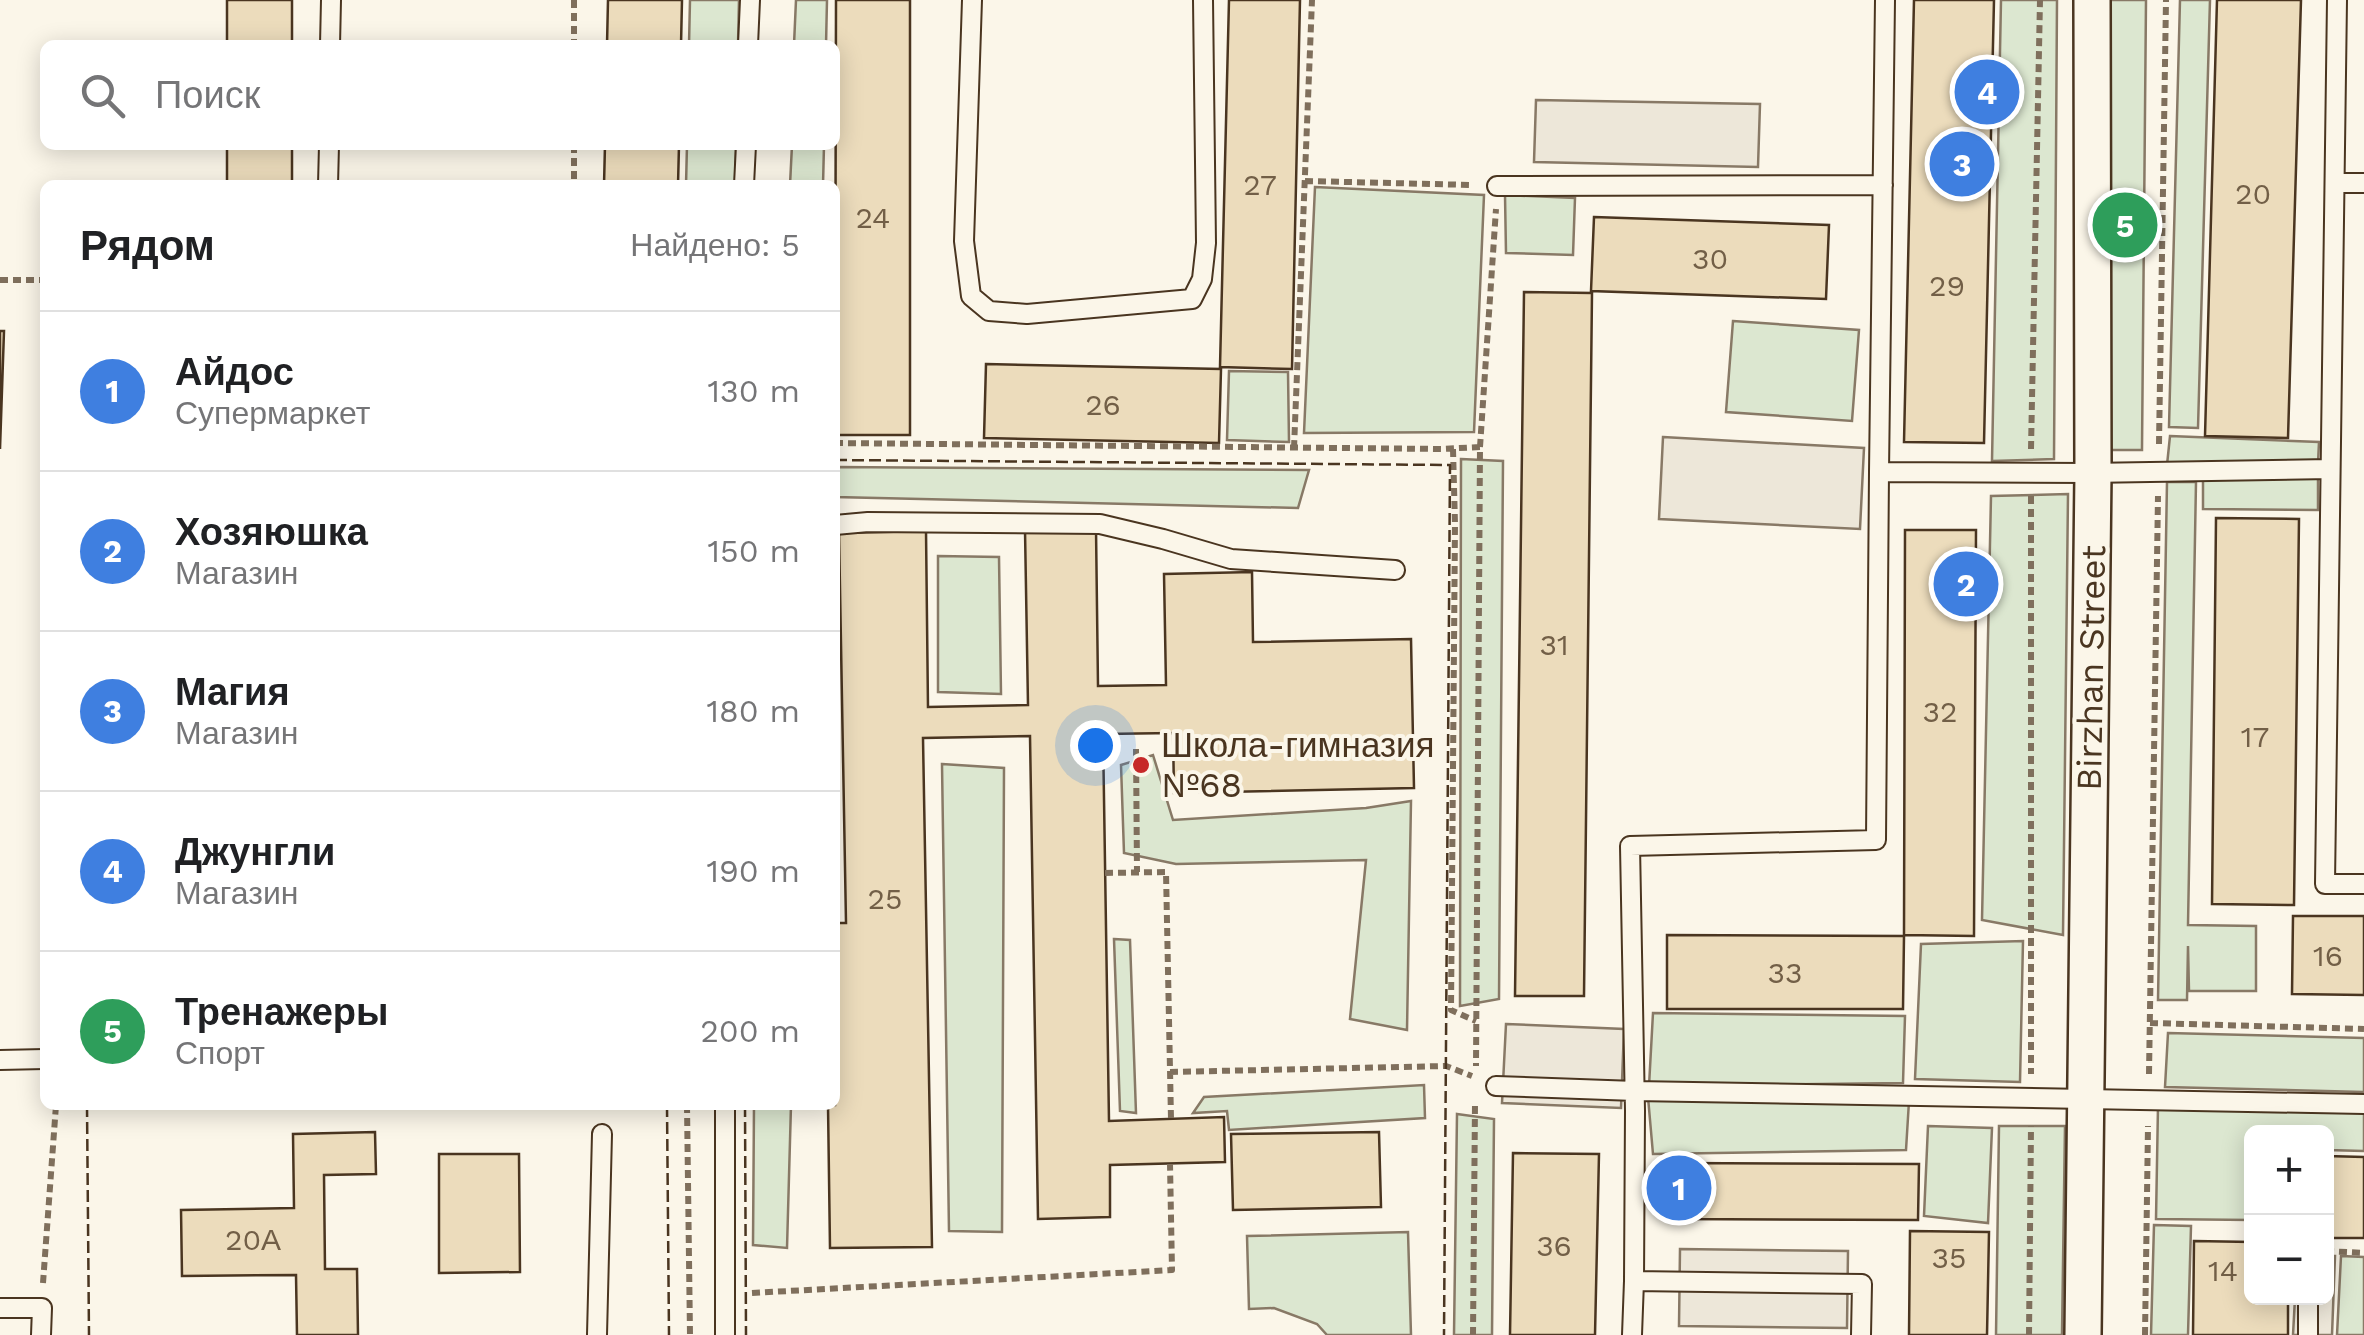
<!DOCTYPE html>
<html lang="ru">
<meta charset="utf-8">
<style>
:root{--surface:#fff;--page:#f6f6f6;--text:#202124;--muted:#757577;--line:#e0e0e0;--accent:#c62828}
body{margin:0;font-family:"Work Sans",sans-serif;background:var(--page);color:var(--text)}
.controls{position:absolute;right:30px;bottom:30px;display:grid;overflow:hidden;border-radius:15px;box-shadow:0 5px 25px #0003}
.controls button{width:90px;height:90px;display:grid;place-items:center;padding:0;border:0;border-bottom:2px solid var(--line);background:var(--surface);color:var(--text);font:50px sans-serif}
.you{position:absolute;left:1095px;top:745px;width:35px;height:35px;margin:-25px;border:8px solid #fff;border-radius:50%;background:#1a73e8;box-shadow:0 0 0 15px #1a73e833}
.badge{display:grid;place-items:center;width:65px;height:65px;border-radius:50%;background:var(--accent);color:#fff;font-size:32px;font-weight:700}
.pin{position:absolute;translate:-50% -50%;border:5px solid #fff;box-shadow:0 2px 10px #0006}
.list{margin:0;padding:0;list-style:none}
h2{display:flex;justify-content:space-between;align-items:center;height:130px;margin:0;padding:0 40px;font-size:42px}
h2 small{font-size:32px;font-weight:400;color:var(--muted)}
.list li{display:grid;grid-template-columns:65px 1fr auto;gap:30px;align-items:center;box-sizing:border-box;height:160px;padding:0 40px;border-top:2px solid var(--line)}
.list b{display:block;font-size:38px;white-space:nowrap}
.list p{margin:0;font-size:32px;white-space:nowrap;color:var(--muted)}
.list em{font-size:32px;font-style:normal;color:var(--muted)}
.icon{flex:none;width:55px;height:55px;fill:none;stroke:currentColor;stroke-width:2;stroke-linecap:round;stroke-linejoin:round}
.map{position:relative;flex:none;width:2364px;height:1335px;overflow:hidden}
.search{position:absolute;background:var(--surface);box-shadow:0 5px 25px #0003;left:40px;top:40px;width:800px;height:110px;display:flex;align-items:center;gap:25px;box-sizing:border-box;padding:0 35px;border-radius:15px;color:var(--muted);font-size:38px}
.panel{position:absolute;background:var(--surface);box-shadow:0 5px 25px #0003;left:40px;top:180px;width:800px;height:930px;border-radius:15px}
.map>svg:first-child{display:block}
.green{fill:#dce7d0;stroke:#887966;stroke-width:2.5}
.parking{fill:#ede7d9;stroke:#887966;stroke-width:2.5}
.building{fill:#ecdcbc;stroke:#4a3520;stroke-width:2.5}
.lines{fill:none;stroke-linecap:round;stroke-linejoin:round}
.service-casing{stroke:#4a3520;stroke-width:22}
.minor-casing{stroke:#4a3520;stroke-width:40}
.path{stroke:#7f6f5c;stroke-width:6;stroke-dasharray:8 5;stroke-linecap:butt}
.service{stroke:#fbf6e9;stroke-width:18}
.minor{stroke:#fbf6e9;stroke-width:35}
.fence{stroke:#4a3520;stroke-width:2.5;stroke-dasharray:12 5;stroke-linecap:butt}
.poi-dot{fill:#c62828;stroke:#fbf6e9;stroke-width:4}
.labels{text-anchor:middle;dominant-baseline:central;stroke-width:8;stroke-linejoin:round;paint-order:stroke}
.number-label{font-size:30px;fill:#725f47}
.street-label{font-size:35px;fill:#4a3520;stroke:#fbf6e9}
.poi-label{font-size:35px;fill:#4a3520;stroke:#fbf6e9;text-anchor:start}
</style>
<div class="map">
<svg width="2364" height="1335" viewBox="0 0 2364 1335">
<rect width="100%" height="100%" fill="#fbf6e9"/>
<!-- green -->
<path class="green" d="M690 0H739L738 45H689Z
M796 0H827L826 45H794Z
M2001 0H2057L2054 459 1992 461Z
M2108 0H2146L2142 450H2104Z
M2180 0H2210L2198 428 2169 427Z
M687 145H736L735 185H686Z
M792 145H824L823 185H790Z
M1315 187 1484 195 1474 432 1304 433Z
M1505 195 1575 198 1573 255 1506 253Z
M1733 321 1859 330 1852 421 1726 412Z
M1229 371 1288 372 1289 442 1227 440Z
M2170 436 2319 442 2318 463 2167 465Z
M1461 459 1503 461 1499 999 1460 1006Z
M835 467 1309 470 1298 508 835 497Z
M2203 475 2318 476V510L2203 509Z
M2167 482H2196L2188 925 2256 926V991H2189L2188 946 2187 1000H2158Z
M2068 494 2063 935 1982 920 1991 496Z
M938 556 999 557 1001 694 938 692Z
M1153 755 1173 820 1366 808 1411 801 1407 1030 1350 1019 1366 860 1176 864 1124 853 1121 765Z
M942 764 1004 768 1002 1232 949 1231Z
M1114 939 1130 940 1136 1113 1120 1111Z
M2023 941 2020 1082 1915 1079 1921 944Z
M1653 1013 1905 1016 1903 1083 1649 1086Z
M2168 1033 2364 1038V1092L2165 1087Z
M1424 1085 1425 1118 1229 1130 1227 1111 1193 1113 1204 1097Z
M1648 1097 1909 1101 1906 1150 1653 1154Z
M754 1105H791L787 1248 753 1245Z
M2158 1106 2364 1109V1151L2327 1150 2326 1132H2252L2251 1220 2156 1219Z
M1457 1114 1494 1119 1492 1335H1454Z
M1928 1126 1992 1128 1988 1223 1924 1216Z
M1999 1126H2065L2062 1335H1996Z
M2154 1225 2191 1226 2188 1335H2151Z
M1408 1232 1411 1335H1327L1317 1324 1274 1308 1249 1309 1247 1236Z
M2341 1256 2364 1257V1335H2337Z"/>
<!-- parking -->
<path class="parking" d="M1536 100 1760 104 1758 167 1534 162Z
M1663 437 1864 448 1860 529 1659 519Z
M1506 1024 1624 1029 1621 1108 1502 1103Z
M1680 1249 1848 1251 1847 1328 1679 1326Z
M2327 1256H2335L2332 1335H2293L2295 1298H2326Z"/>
<!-- building -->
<path class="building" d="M227 0H292V45H227Z
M608 0H682L681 45H607Z
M836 0H910V435H835Z
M1229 0H1300L1292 369 1220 367Z
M1914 0H1994L1984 443 1904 442Z
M2217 0H2301L2288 438 2205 436Z
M227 145H292V185H227Z
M605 145H679L678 185H604Z
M1594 217 1829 225 1826 299 1591 291Z
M1524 292 1592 293 1584 996H1515Z
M0 331H4L0 449Z
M986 364 1221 369 1219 443 984 438Z
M2216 518 2299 519 2294 905 2212 904Z
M1096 529 1098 686 1166 685 1164 574 1252 572 1253 642 1411 639 1414 788 1174 793 1173 733 1103 734 1109 1121 1224 1117 1225 1162 1110 1165V1217L1038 1219 1030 736 923 738 932 1247 830 1248 828 1105H835V923H846L839 533 926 531 928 707 1028 705 1025 530Z
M1905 530H1976L1974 936 1904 935Z
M2293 916H2364V995L2292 994Z
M1667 935 1904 936 1903 1009H1667Z
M375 1132 376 1174 324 1175 325 1269H357L358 1335H297L296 1275 182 1276 181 1210 294 1208 293 1134Z
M1379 1132 1381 1207 1233 1210 1231 1134Z
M1513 1153 1599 1154 1595 1335H1510Z
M439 1154H519L520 1272 439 1273Z
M2326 1156 2364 1157V1238H2326Z
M1674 1163 1919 1164 1918 1220 1673 1219Z
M1910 1231 1989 1232 1987 1335H1909Z
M2194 1241 2252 1242V1298H2288V1335H2193Z"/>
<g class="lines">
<!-- service casing -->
<g class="service-casing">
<path id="service" d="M972 0 964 241 971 296 989 311 1027 314 1192 299 1202 279 1206 243 1203 0
M2337 0 2325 884H2364
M330 45 331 0
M748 45 750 0
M2335 183H2364
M328 185 329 145
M744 185 746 145
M1497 186 1883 185
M1879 472 1885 0
M835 525 868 522 1100 524 1163 539 1231 559 1395 570
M0 1060 45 1059
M1496 1086 1635 1091 2364 1104
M0 1308H42L41 1335
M597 1335 602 1134
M725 1335V1105
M1632 1335 1634 1281
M1861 1335 1862 1284 1634 1281 1635 1111 1630 846 1876 840 1879 472 2089 473 2330 469
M2308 1335V1298"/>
</g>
<!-- minor casing -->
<g class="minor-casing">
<path id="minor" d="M2083 1335 2093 473 2092 0"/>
</g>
<!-- path -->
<path class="path" d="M574 0V45
M574 145V185
M1305 181 1473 185
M0 280H45
M835 443 1441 449 1480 447 1476 1066
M2159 444 2166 0
M1480 447 1496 209
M1294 448 1312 0
M1453 449 1455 524 1451 1010 1476 1021
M2031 449 2040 0
M2031 496V1074
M1136 749 1137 872
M1105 873 1166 872 1171 1119
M2150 1023 2364 1029
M1170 1072 1446 1066 1472 1076
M2149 1074 2158 496
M687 1105 690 1335
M2326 1251 2364 1253
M43 1283 56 1105
M752 1293 1172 1270 1170 1164
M1473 1335 1475 1104
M2029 1335 2031 1126
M2145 1335 2148 1126"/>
<!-- service -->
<use href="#service" class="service"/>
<!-- minor -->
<use href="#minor" class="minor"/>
<!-- fence -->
<path class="fence" d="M835 460 1450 465 1444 1335
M87 1105 89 1335
M667 1105 669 1335
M745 1105 746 1335"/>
</g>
<!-- markers -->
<circle class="poi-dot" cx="1141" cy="765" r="10"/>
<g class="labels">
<!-- number labels -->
<g class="number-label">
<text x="1260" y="184">27</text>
<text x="2253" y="193">20</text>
<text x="873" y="217">24</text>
<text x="1710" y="258">30</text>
<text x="1947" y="285">29</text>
<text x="1103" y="404">26</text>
<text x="1554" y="644">31</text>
<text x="1940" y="711">32</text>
<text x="2255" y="736">17</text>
<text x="885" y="898">25</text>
<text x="2328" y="955">16</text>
<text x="1785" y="972">33</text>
<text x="253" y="1239">20А</text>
<text x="1554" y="1245">36</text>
<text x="1949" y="1257">35</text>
<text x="2223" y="1270">14</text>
</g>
<!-- street labels -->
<g class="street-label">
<text transform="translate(2091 668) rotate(-89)">Birzhan Street</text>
</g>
<!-- poi labels -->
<g class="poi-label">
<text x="1161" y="745">Школа-гимназия<tspan x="1161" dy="40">№68</tspan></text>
</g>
</g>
</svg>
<div class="controls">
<button>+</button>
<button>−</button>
</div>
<div class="you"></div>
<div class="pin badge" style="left:1679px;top:1188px;background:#3f7fe0">1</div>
<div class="pin badge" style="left:1966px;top:584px;background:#3f7fe0">2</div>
<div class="pin badge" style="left:1962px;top:164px;background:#3f7fe0">3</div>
<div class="pin badge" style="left:1987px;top:92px;background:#3f7fe0">4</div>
<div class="pin badge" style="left:2125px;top:225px;background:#2e9e5b">5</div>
<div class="search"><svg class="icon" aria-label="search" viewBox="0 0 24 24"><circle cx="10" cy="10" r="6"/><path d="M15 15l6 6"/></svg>Поиск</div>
<section class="panel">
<h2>Рядом<small>Найдено: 5</small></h2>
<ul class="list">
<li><span class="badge" style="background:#3f7fe0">1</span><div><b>Айдос</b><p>Супермаркет</p></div><em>130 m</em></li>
<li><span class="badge" style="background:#3f7fe0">2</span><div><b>Хозяюшка</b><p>Магазин</p></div><em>150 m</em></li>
<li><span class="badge" style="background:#3f7fe0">3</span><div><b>Магия</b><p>Магазин</p></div><em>180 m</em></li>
<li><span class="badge" style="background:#3f7fe0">4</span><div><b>Джунгли</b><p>Магазин</p></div><em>190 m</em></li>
<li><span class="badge" style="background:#2e9e5b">5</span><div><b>Тренажеры</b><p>Спорт</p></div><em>200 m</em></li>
</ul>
</section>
</div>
